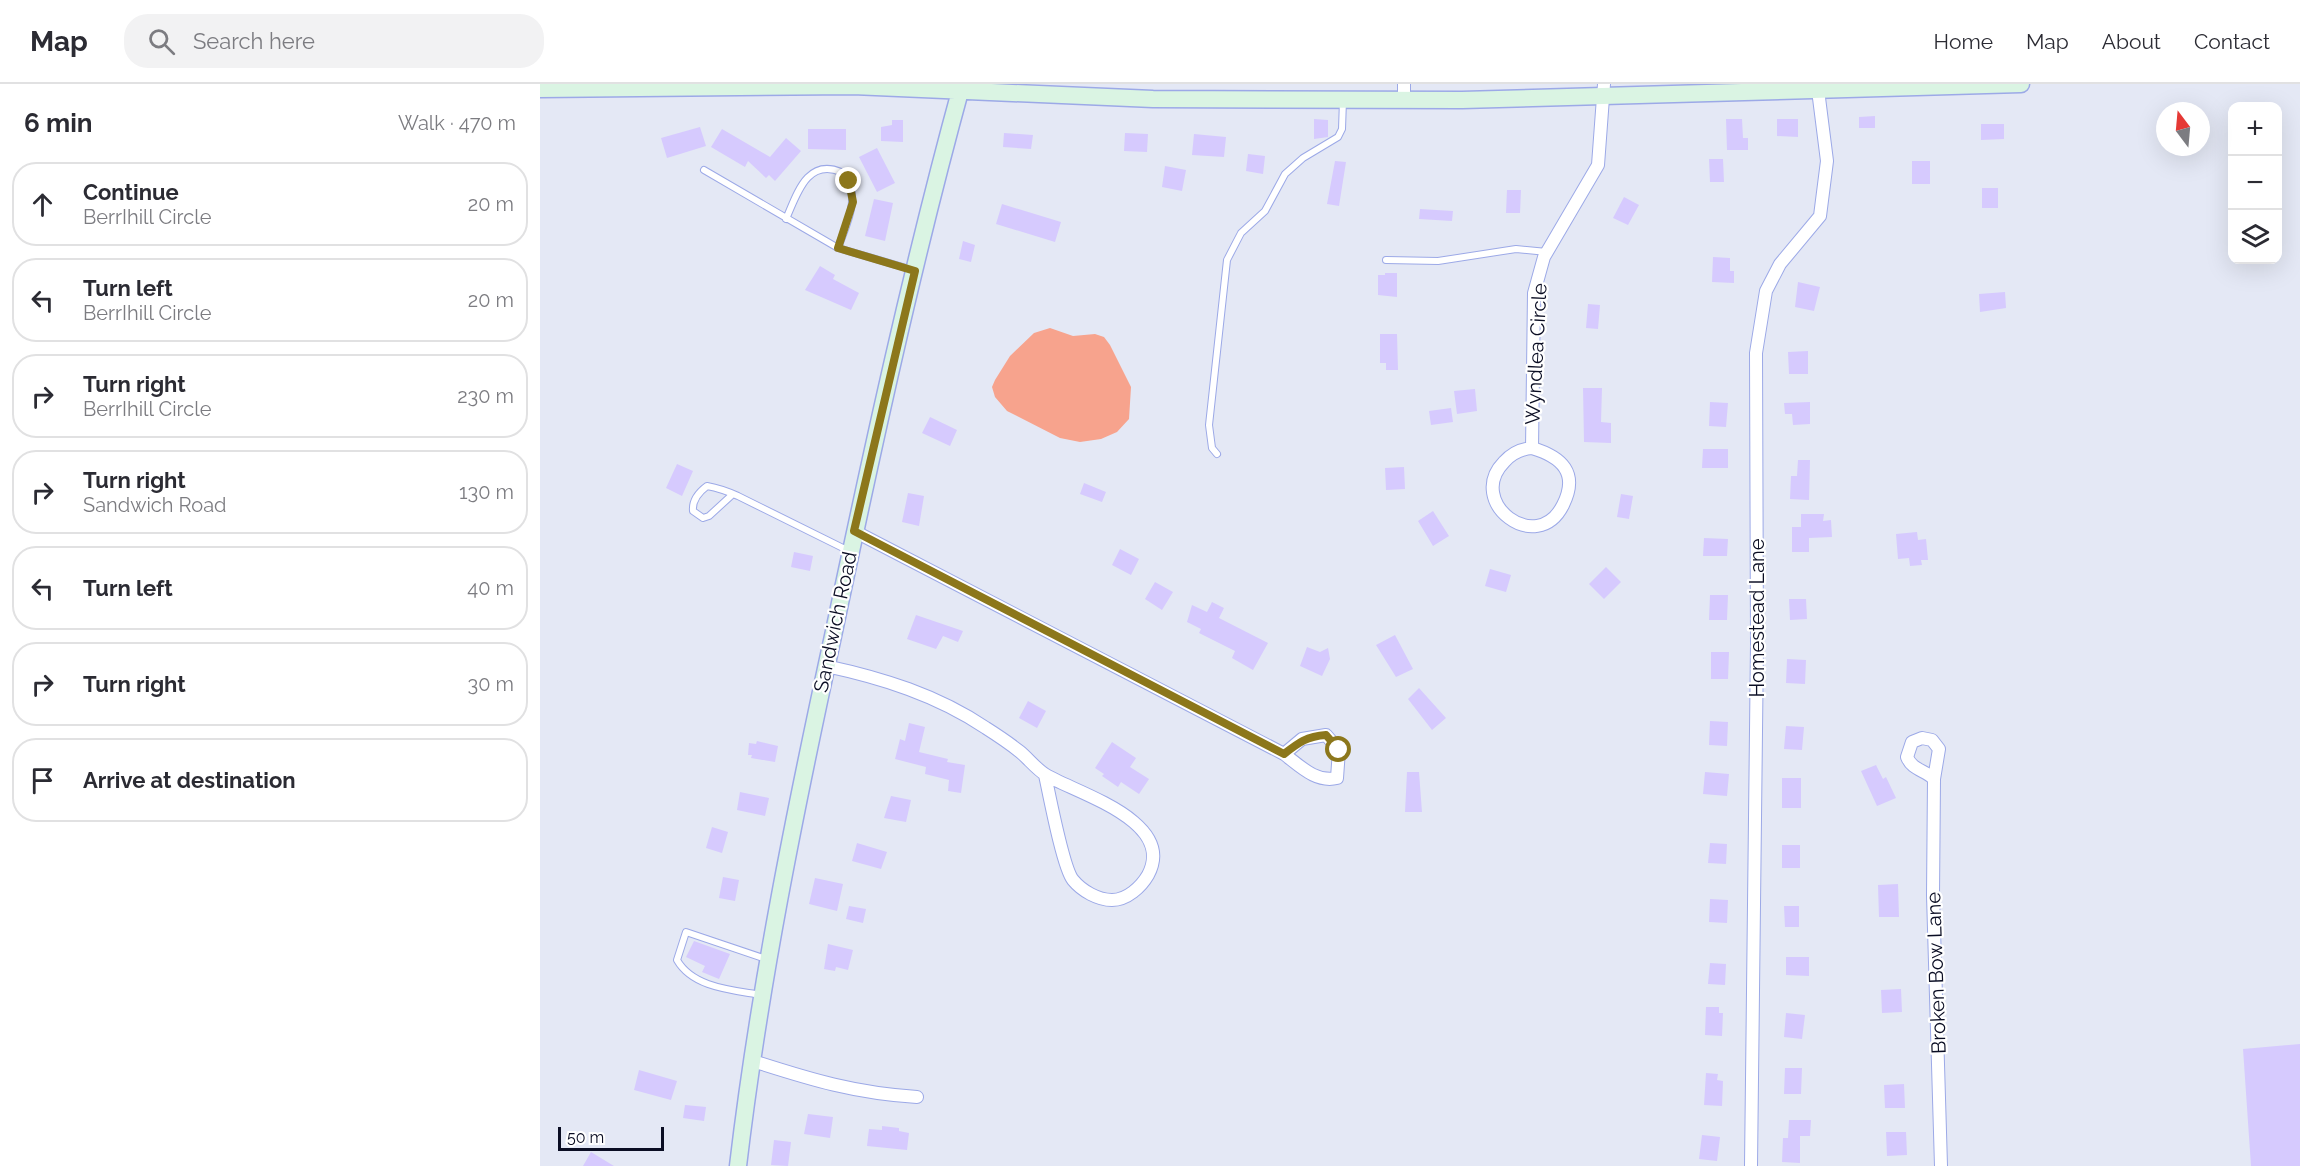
<!DOCTYPE html>
<meta charset="utf-8">
<style>
:root{--surface:#fff;--page:#f2f2f3;--text:#2b2b33;--muted:#7c7c81;--line:#e1e1e2}
body{margin:0;font-family:Raleway,sans-serif;background:var(--page);color:var(--text)}
.controls{position:absolute;right:18px;top:18px;display:grid;overflow:hidden;border-radius:12px;box-shadow:0 6px 24px #0002}
.controls button{width:54px;height:54px;display:grid;place-items:center;padding:0;border:0;border-bottom:2px solid var(--line);background:var(--surface);color:var(--text);font:30px sans-serif}
.compass{position:absolute;left:1616px;top:18px;width:54px;height:54px;border-radius:50%;background:var(--surface);box-shadow:0 6px 24px #0002;rotate:344deg}
.scale{position:absolute;left:18px;bottom:15px;width:106px;box-sizing:border-box;padding-left:6px;border:3px solid #0a0d23;border-top:0;font-size:16px;line-height:21px;white-space:nowrap;color:#0a0d23;-webkit-text-stroke:4px #fff;paint-order:stroke}
.stop{position:absolute;width:18px;height:18px;margin:-14px;border:4px solid #8c771b;border-radius:50%;background:#fff}
.stop.end{background:#8c771b;border-color:#fff;box-shadow:0 2px 6px #0008}
.list{margin:0;padding:0;list-style:none}
h2{display:flex;justify-content:space-between;align-items:center;height:78px;margin:0;padding:0 24px;font-size:26px}
h2 small{font-size:20px;font-weight:400;color:var(--muted)}
.list li{display:grid;grid-template-columns:39px 1fr auto;gap:18px;align-items:center;box-sizing:border-box;height:84px;margin:0 12px 12px;padding:0 12px;border:2px solid var(--line);border-radius:24px}
.list b{display:block;font-size:22px;white-space:nowrap}
.list p{margin:0;font-size:20px;white-space:nowrap;color:var(--muted)}
.list em{font-size:20px;font-style:normal;color:var(--muted)}
.icon{flex:none;width:33px;height:33px;fill:none;stroke:currentColor;stroke-width:2;stroke-linecap:round;stroke-linejoin:round}
.map{position:relative;flex:none;width:1760px;height:1082px;overflow:hidden}
header{display:flex;align-items:center;gap:36px;box-sizing:border-box;height:84px;padding:0 30px;background:var(--surface);border-bottom:2px solid var(--line)}
header strong{font-size:28px}
nav{display:flex;gap:33px;margin-inline-start:auto;font-size:21px}
.search{width:420px;height:54px;background:var(--page);display:flex;align-items:center;gap:15px;box-sizing:border-box;padding:0 21px;border-radius:24px;color:var(--muted);font-size:22px}
main{display:flex}
aside{flex:1;background:var(--surface)}
.map>svg:first-child{display:block}
.green{fill:#f7a38d}
.building{fill:#d6cafe}
.lines{fill:none;stroke-linecap:round;stroke-linejoin:round}
.service-casing{stroke:#9ca9e7;stroke-width:8}
.minor-casing{stroke:#9ca9e7;stroke-width:14}
.secondary-casing{stroke:#9ca9e7;stroke-width:19}
.service{stroke:#fff;stroke-width:6}
.minor{stroke:#fff;stroke-width:12}
.secondary{stroke:#daf4e3;stroke-width:16}
.route{stroke:#8c771b;stroke-width:8}
.labels{text-anchor:middle;dominant-baseline:central;stroke-width:4.5;stroke-linejoin:round;paint-order:stroke}
.street-label{font-size:20px;fill:#0a0d23;stroke:#fff}
</style>
<header>
<strong>Map</strong>
<div class="search"><svg class="icon" aria-label="search" viewBox="0 0 24 24"><circle cx="10" cy="10" r="6"/><path d="M15 15l6 6"/></svg>Search here</div>
<nav><a>Home</a><a>Map</a><a>About</a><a>Contact</a></nav>
</header>
<main>
<aside>
<h2>6 min<small>Walk · 470 m</small></h2>
<ul class="list">
<li><svg class="icon" aria-label="ahead" viewBox="0 0 24 24"><path d="M12 20V5M6 11l6-6 6 6"/></svg><div><b>Continue</b><p>BerrIhill Circle</p></div><em>20 m</em></li>
<li><svg class="icon" aria-label="left" viewBox="0 0 24 24"><path d="M17 20v-9H6M10 6l-5 5 5 5"/></svg><div><b>Turn left</b><p>BerrIhill Circle</p></div><em>20 m</em></li>
<li><svg class="icon" aria-label="right" viewBox="0 0 24 24"><path d="M7 20v-9h11M14 6l5 5-5 5"/></svg><div><b>Turn right</b><p>BerrIhill Circle</p></div><em>230 m</em></li>
<li><svg class="icon" aria-label="right" viewBox="0 0 24 24"><path d="M7 20v-9h11M14 6l5 5-5 5"/></svg><div><b>Turn right</b><p>Sandwich Road</p></div><em>130 m</em></li>
<li><svg class="icon" aria-label="left" viewBox="0 0 24 24"><path d="M17 20v-9H6M10 6l-5 5 5 5"/></svg><div><b>Turn left</b></div><em>40 m</em></li>
<li><svg class="icon" aria-label="right" viewBox="0 0 24 24"><path d="M7 20v-9h11M14 6l5 5-5 5"/></svg><div><b>Turn right</b></div><em>30 m</em></li>
<li><svg class="icon" aria-label="arrive" viewBox="0 0 24 24"><path d="M6 21V4h12l-3 4 3 4H6"/></svg><div><b>Arrive at destination</b></div></li>
</ul>
</aside>
<div class="map">
<svg width="1760" height="1082" viewBox="0 0 1760 1082">
<rect width="100%" height="100%" fill="#e4e8f5"/>
<!-- green -->
<path class="green" d="M510 244 533 252 555 250 564 253 570 261 591 303 589 335 577 348 561 355 540 358 520 354 467 327 455 313 452 303 455 296 470 272 494 249Z"/>
<!-- building -->
<path class="building" d="M1335 32V44H1319V33Z
M774 35 788 36V53L774 55Z
M1186 35H1202L1203 54H1208V66H1187Z
M1237 35H1258V53L1237 52Z
M352 36H363V58L341 57V43L352 41Z
M1441 40H1464V55L1441 56Z
M160 43 166 62 127 74 121 54Z
M182 45 230 73 246 54 261 67 235 97 229 91 226 94 208 77 205 83 171 63Z
M268 45H306V66L268 65Z
M464 49 493 51 491 65 463 63Z
M585 49 608 50 607 68 584 67Z
M654 50 686 53 684 73 652 71Z
M337 64 355 99 337 108 319 73Z
M708 70 725 72 723 90 706 87Z
M1169 75H1183L1184 98H1170Z
M795 77 806 78 799 122 787 120Z
M1372 77H1390V100H1372Z
M625 82 646 86 642 107 622 103Z
M1442 104H1458V124H1442Z
M967 106H981L980 129H966Z
M1084 113 1099 121 1088 141 1073 134Z
M334 115 353 119 345 157 325 152Z
M462 120 521 138 515 158 456 140Z
M880 125 913 127 912 137 879 135Z
M423 157 435 161 431 178 419 175Z
M1173 173 1190 174V187H1194V199L1172 198Z
M280 182 295 191 293 195 319 209 311 226 265 206Z
M845 189H857V213L838 211V191H845Z
M1258 198 1280 203 1274 227 1255 223Z
M1465 208 1466 224 1440 228 1439 210Z
M1048 220 1060 221 1058 245 1046 244Z
M840 250H857L858 286H846V279H840Z
M1268 267V290H1249L1248 268Z
M1043 304H1062L1061 338 1071 339V359L1044 358Z
M935 305 937 327 917 330 914 307Z
M1170 318 1188 319 1186 343 1169 342Z
M1270 318V340L1253 341 1252 330H1245L1244 319Z
M911 324 913 338 891 341 889 327Z
M390 333 417 346 410 362 382 349Z
M1163 365H1188V384H1162Z
M1258 376H1270L1269 416 1250 415 1251 392H1257Z
M137 380 153 387 142 412 126 404Z
M864 383 865 405 846 406 845 384Z
M544 399 566 408 562 418 540 410Z
M368 409 384 412 379 442 362 438Z
M1081 410 1093 412 1089 435 1077 433Z
M893 427 909 452 893 462 878 437Z
M1261 430H1284L1283 437 1291 436 1292 453 1269 454V468H1252V443H1261Z
M1377 448 1378 456 1386 455 1388 476H1381L1382 481 1370 482 1369 474 1358 475 1356 450Z
M1164 454 1188 455 1187 472H1163Z
M580 465 599 475 591 491 572 481Z
M254 468 273 472 270 487 251 483Z
M1066 483 1081 498 1064 515 1049 500Z
M950 485 971 491 966 508 945 502Z
M615 498 633 508 622 526 605 515Z
M1170 511H1188L1187 536H1169Z
M1249 515H1266L1267 535 1250 536Z
M672 518 684 524 679 534 728 559 713 586 692 574 695 567 659 549 661 545 647 538 652 521 667 528Z
M376 531 423 547 418 558 403 552 396 565 367 555Z
M855 551 873 585 856 593 836 561Z
M767 563 780 568 788 564 790 575 782 592 760 582Z
M1171 568H1189L1188 595H1171Z
M1247 575 1266 576 1265 600 1246 599Z
M879 604 906 634 892 646 868 615Z
M488 617 506 627 497 644 479 634Z
M1170 637 1188 638 1187 662 1169 661Z
M369 639 385 643 379 668 408 675 407 678 425 681 421 709 408 707 409 696 385 690 386 683 355 675 360 655 365 657Z
M1246 642 1264 643 1262 666 1244 665Z
M217 657 238 662 235 678 211 674 212 671H208L209 659 216 660Z
M572 658 596 674 590 683 609 695 599 710 581 698 578 703 562 692 564 690 555 684Z
M1336 681 1343 695 1346 693 1356 714 1337 722 1321 687Z
M867 688H879L882 728H865Z
M1165 688 1189 690 1187 712 1163 710Z
M1242 694H1261V724H1242Z
M200 708 229 714 225 732 197 726Z
M351 712 371 716 366 738 344 734Z
M172 743 188 748 182 769 166 764Z
M317 759 347 768 341 785 312 777Z
M1170 759 1187 760 1186 780 1168 779Z
M1242 761H1260V784H1242Z
M183 793 199 796 195 817 179 814Z
M275 794 303 800 297 827 269 820Z
M1358 800 1359 833H1339L1338 801Z
M1170 815 1188 816 1187 839 1169 838Z
M309 822 326 825 323 839 306 835Z
M1244 822H1259V843H1245Z
M154 857 190 870 179 895 162 888 165 882 146 873Z
M288 860 313 866 308 886 296 883 295 887 284 885Z
M1246 873H1269V892L1246 891Z
M1170 879 1186 880 1185 901 1168 900Z
M1361 905 1362 928 1342 929 1341 906Z
M1166 923H1179V929H1183L1182 952 1165 951Z
M1246 929 1265 931 1262 955 1244 953Z
M1760 960V1082H1711L1703 965Z
M1245 984H1262L1261 1010H1244Z
M99 986 137 997 131 1016 94 1006Z
M1166 989 1178 990 1177 996 1183 997 1182 1022 1164 1021Z
M1364 1000 1365 1024H1345L1344 1001Z
M145 1021 166 1023 164 1037 143 1034Z
M268 1030 293 1033 290 1054 264 1050Z
M1249 1036H1271L1270 1052H1260V1079L1242 1078 1243 1054H1248Z
M342 1042 359 1044V1047L369 1049 367 1066 327 1062 329 1045 342 1046Z
M1346 1048H1366L1367 1071 1347 1072Z
M1162 1051 1180 1053 1177 1077 1159 1075Z
M234 1056 251 1058 248 1082 231 1081Z
M51 1068 74 1082H43Z"/>
<g class="lines">
<!-- service casing -->
<g class="service-casing">
<path id="service" d="M164 86 298 164 373 186
M246 135C257 110 267 74 301 88 323 110 307 139 298 164
M846 176 898 177 976 165 1007 168
M677 370 672 364 669 341 687 176 701 149 725 127 745 90 763 74 798 53 802 45 803 16
M193 410 169 432 163 434 153 427C152 417 159 408 167 402 178 404 187 407 198 412L309 467
M221 911C193 906 153 904 137 876L146 848 226 875"/>
</g>
<!-- minor casing -->
<g class="minor-casing">
<path id="minor" d="M864 15V0
M992 364C1022 373 1039 389 1023 421 997 473 925 418 964 378 972 369 980 365 992 364L994 209 1004 173 1058 81 1064 0
M314 447 744 670C760 682 776 699 797 694L799 666 786 651 762 655 744 670
M286 582C342 594 397 611 446 644 457 651 469 659 479 667 488 674 496 685 506 691 536 709 637 737 608 791 601 803 587 816 572 816 558 816 542 807 533 796 523 784 509 709 505 691
M1382 654 1392 656 1399 665 1394 695C1385 686 1372 686 1367 673L1372 658Z
M1394 695 1393 811 1401 1082
M213 977C272 996 315 1009 377 1013
M1211 1082 1217 560 1216 269 1226 207 1240 180 1280 132 1287 77 1278 6"/>
</g>
<!-- secondary casing -->
<g class="secondary-casing">
<path id="secondary" d="M0 5 313 2 613 15 922 16 1481 0
M198 1082C219 904 255 727 293 552 332 367 372 182 422 0"/>
</g>
<!-- service -->
<use href="#service" class="service"/>
<!-- minor -->
<use href="#minor" class="minor"/>
<!-- secondary -->
<use href="#secondary" class="secondary"/>
</g>
<g class="lines">
<!-- route -->
<path class="route" d="M309 97 313 118 298 164 375 187 314 447 744 670C758 659 767 652 786 651L799 666"/>
</g>
<g class="labels">
<!-- street labels -->
<g class="street-label">
<text transform="translate(996 270) rotate(-87)">Wyndlea Circle</text>
<text transform="translate(1217 534) rotate(-90)">Homestead Lane</text>
<text transform="translate(295 538) rotate(-78)">Sandwich Road</text>
<text transform="translate(1396 889) rotate(-92)">Broken Bow Lane</text>
</g>
</g>
</svg>
<div class="controls">
<button>+</button>
<button>−</button>
<button><svg class="icon" aria-label="layers" viewBox="0 0 24 24"><path d="M12 4l9 5-9 5-9-5zM3 14l9 5 9-5"/></svg></button>
</div>
<svg class="compass" viewBox="-18 -18 36 36"><path d="M0-13l5 13h-10z" fill="#e53935"/><path d="M0 13l5-13h-10z" fill="#7c7c81"/></svg>
<div class="scale">50 m</div>
<div class="stop" style="left:799px;top:666px"></div>
<div class="stop end" style="left:309px;top:97px"></div>
</div>
</main>
